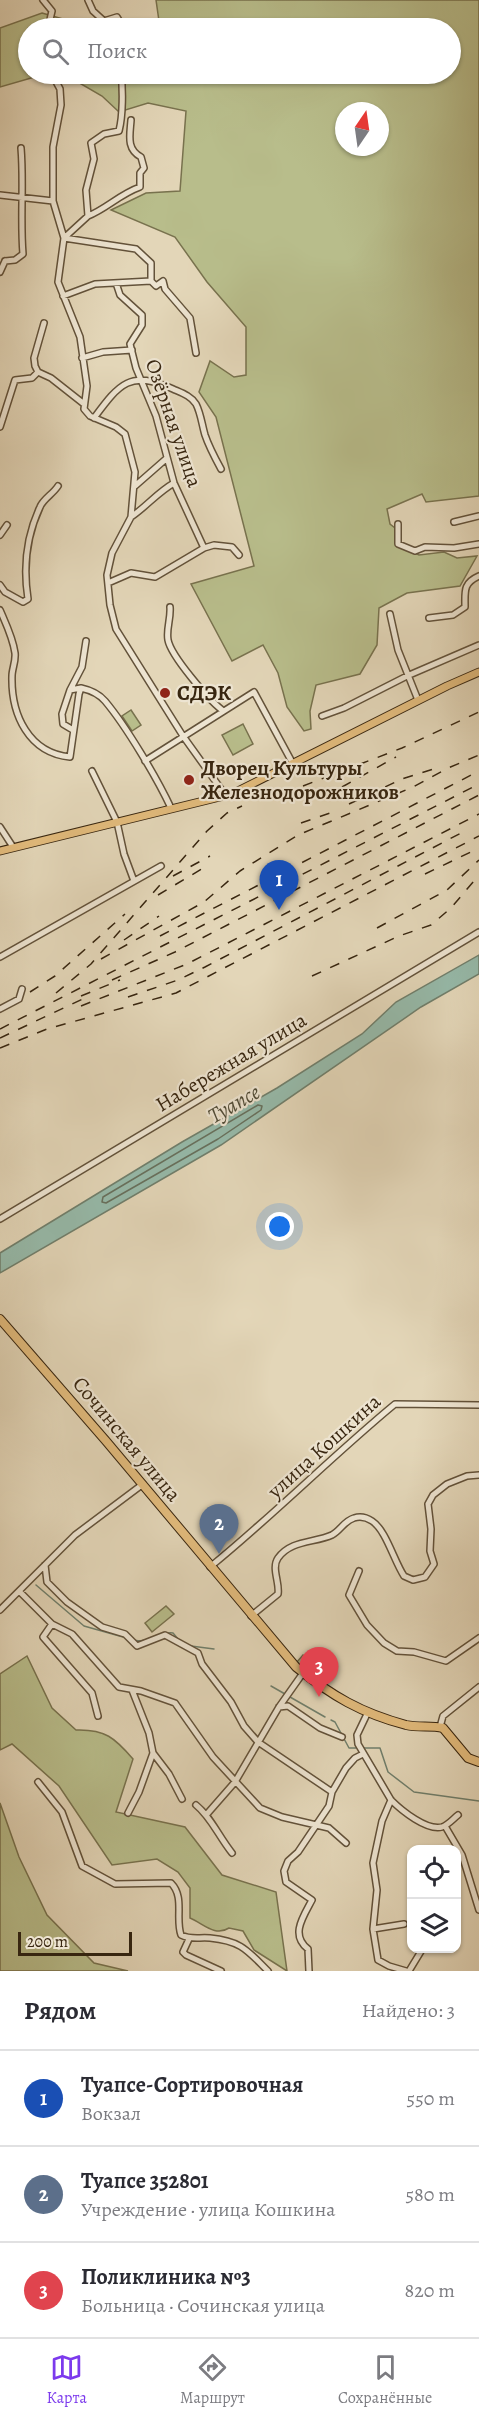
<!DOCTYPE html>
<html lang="ru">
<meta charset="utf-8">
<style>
:root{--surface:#fff;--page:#f2f2f3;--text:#2b2b33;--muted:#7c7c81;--line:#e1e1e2;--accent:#7c3aed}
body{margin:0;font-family:Alegreya,serif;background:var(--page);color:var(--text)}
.controls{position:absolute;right:18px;bottom:18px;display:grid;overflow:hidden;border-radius:12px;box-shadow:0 2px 4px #0004}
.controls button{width:54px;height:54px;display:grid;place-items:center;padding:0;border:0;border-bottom:2px solid var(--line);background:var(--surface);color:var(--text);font:30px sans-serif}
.compass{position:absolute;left:335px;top:102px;width:54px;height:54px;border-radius:50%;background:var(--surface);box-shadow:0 2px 4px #0004;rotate:13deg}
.scale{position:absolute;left:18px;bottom:15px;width:114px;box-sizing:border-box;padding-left:6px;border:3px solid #382610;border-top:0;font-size:16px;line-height:21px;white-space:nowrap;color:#382610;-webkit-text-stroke:4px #ede4d1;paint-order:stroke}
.you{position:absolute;left:280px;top:1227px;width:21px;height:21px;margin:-15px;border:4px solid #fff;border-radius:50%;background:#1a73e8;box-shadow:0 0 0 9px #1a73e833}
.badge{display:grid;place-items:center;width:39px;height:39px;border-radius:50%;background:var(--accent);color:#fff;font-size:20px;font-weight:700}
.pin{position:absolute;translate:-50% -50px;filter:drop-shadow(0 2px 3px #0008)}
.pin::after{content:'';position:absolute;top:32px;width:21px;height:18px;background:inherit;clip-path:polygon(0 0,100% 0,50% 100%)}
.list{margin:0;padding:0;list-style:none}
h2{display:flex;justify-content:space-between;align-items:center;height:78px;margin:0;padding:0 24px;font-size:26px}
h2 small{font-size:20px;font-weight:400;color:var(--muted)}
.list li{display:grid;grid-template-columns:39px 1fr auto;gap:18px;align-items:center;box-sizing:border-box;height:96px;padding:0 24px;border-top:2px solid var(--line)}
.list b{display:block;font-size:22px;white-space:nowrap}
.list p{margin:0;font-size:20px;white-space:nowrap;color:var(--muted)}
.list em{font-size:20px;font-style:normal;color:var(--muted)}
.icon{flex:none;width:33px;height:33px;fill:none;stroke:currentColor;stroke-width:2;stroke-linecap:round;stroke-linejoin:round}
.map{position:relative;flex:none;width:479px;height:1971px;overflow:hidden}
.search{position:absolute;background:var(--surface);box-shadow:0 2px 4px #0004;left:18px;right:18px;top:18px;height:66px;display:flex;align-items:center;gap:15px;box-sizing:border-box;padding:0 21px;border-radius:33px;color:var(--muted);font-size:22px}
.sheet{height:366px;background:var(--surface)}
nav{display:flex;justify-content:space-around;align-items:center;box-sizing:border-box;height:84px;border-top:2px solid var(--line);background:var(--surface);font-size:16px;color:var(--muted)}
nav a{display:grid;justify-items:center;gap:3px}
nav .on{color:var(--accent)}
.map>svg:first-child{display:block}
.green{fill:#b8bd8b;stroke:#78724e;stroke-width:1.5;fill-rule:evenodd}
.water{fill:#96baaa;stroke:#707f6c;stroke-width:1.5}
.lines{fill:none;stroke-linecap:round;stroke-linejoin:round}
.shore{stroke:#67705d;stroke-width:1.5}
.stream{stroke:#707f6c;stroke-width:1.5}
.minor-casing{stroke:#63523a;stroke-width:8}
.major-casing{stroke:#382610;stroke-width:9}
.highway-casing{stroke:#382610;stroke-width:10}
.minor{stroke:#ede4d1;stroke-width:5}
.major{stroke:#e2bb7c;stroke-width:7}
.highway{stroke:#e2bb7c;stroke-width:8}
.rail{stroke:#382610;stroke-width:1.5;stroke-dasharray:10 10;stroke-linecap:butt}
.poi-dot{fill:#8f2418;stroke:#ede4d1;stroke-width:2}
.labels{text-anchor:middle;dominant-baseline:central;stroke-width:4.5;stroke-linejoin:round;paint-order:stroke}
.street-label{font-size:21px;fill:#382610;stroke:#ede4d1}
.poi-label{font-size:21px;font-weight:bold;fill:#382610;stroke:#ede4d1;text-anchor:start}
.water-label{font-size:22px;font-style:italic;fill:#504b36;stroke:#ede4d1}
</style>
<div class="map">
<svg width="479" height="1971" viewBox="0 0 479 1971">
<rect width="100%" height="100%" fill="#e3d6b8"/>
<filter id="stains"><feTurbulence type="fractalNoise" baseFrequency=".00333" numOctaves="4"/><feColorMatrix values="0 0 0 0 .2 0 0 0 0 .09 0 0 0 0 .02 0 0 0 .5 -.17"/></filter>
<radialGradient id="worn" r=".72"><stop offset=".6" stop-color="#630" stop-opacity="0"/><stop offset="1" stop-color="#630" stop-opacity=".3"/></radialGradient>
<!-- green -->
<path class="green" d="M156 0H479V496L426 502 422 494 387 509 390 524 399 531V546L419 555 444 552 457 558 477 556 460 586 407 593 379 608 377 645 360 674 316 685 310 711 311 729 304 731 287 707 278 673 263 645 232 661 191 584 254 566 216 417 199 392 210 361 234 377 246 375V327L207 282 175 237 111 210 146 193 180 191 186 111 148 103 119 112 102 96 64 74H450V28H160ZM344 111H380V147H344Z
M42 13 94 28H28V74H45L0 87V28Z
M131 710 141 725 132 731 122 716Z
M243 724 253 744 233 755 222 735Z
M166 1606 174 1614 152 1632 145 1623Z
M303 1655 318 1667 312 1674 297 1662Z
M27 1656 52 1708 76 1730C105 1729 115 1738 133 1759L116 1812 185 1827 222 1875 276 1892 287 1971 254 1950 243 1931 229 1928C215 1937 204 1924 190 1918V1888L178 1872 157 1859 112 1865 59 1786 12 1744 0 1750V1674Z
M0 1803 19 1857 47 1915 94 1963 128 1971H0Z"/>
<!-- water -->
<path class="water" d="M479 955V974L421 1007 221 1145 0 1273V1253L182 1142 277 1088 362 1034 396 1002Z"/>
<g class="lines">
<!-- shore -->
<path class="shore" d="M258 1105 262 1106 261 1110 218 1139 106 1203 102 1202 103 1197Z"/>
<!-- stream -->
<path class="stream" d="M36 1585 84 1626 123 1637
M133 1640C147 1644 159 1631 173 1633L178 1639
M191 1646 214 1649
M271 1686 285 1694
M290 1697 325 1717
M331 1720 335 1722 349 1748H356
M361 1748H380L388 1772 414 1792 479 1801"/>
<!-- minor casing -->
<g class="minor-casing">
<path id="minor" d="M43 0 52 11 48 28
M88 0 93 11 104 21 117 17 122 25 132 24 136 28
M52 74 60 89 61 105 53 147V201L64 238 58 282 80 337 87 386 84 409 90 416 116 427 125 434 135 472 131 517 112 553 107 575 110 605 116 629 183 736 226 796
M0 195 53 201
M88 216C106 209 120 194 140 187V173L144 168 141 157C126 149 130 135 131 120
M64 238 136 249 151 263V281L156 286 163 281 165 289 190 318 196 353
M64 238 88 216 86 190 94 159 91 143 104 134 119 131C123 115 123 89 121 74
M5 261 15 260 23 254C20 218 24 184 21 148
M0 272 5 261
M116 283 120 295 142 315V325L130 344 136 368 156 416 174 483 204 548
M63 296 95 284 151 281
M44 323 34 358 35 366 38 372 51 378 84 404
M82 358 103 352 132 350
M94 418C120 383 130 370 173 389 182 393 191 396 196 404 201 414 202 425 205 435 209 447 215 458 221 469
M0 427 15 380 32 378 38 372
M135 486 167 458
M131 517C147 506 158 492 174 483
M454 522 479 516
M398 524V544L415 551 425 547 454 548 479 544
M0 535 7 525
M108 583 131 573 155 577 204 548 214 545 232 547 239 555
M0 585 5 592 23 602 28 599C23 567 26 537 40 507 43 499 53 494 58 486
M170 607C171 619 166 629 168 640 171 656 208 699 222 710
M0 610C6 624 13 638 15 653 16 661 12 669 12 676 11 715 29 753 70 757L79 694 81 688C90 690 99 694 105 701 126 726 157 778 171 808
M390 614 398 650 418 700
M429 618 453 615 465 607C465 591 463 583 479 576
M81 688 70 690 82 667 86 641
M70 690 62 714 63 724 73 730
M322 716 344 708 407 676 479 645
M145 761 254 692 293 764
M92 771 117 822 124 854 134 881
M0 827 13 847
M0 957 161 866
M0 1009 19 999 22 989
M0 1219 479 932
M45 1565 47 1582 67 1602 102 1627 125 1634 137 1646 165 1635 198 1653 202 1664 231 1702 244 1726 258 1742 332 1792
M210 1567C274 1515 332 1456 395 1404L479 1405
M359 1571 349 1595 367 1625 384 1643 397 1651 414 1652 446 1661 479 1638
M20 1592 52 1624 72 1634 119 1687 141 1691 175 1703 213 1757 260 1808 282 1817 329 1828 346 1843
M0 1610 75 1535 143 1484
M251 1616 278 1594C280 1583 271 1568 278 1558 291 1540 314 1543 332 1535 341 1530 344 1521 354 1518 360 1516 366 1517 372 1521 386 1530 394 1561 404 1576L413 1580 425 1577 434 1564 430 1551 431 1529 428 1504 433 1495 447 1484 467 1476 479 1475
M52 1624 43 1637 92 1693 98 1716
M132 1690 149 1733 153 1753 169 1774 182 1799
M279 1707 288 1706 320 1728 342 1737
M368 1712 357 1735 358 1744 391 1800C402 1811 427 1831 442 1827 448 1825 453 1819 458 1815
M440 1727 443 1716 479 1687
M38 1782 62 1812 82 1866 115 1884 171 1883C185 1897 175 1918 181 1935 191 1940 199 1937 210 1938 241 1941 247 1950 268 1971
M391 1800 382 1821 373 1863 377 1890 373 1929 378 1960 389 1966 406 1971
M196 1805C211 1817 219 1837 232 1853
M128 1813 139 1792 153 1753
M207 1814 235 1782 279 1707 303 1673
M445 1826 462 1855 479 1910
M373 1929 404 1924
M189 1939 183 1952 186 1955 221 1971
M309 1971 308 1949C290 1935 303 1917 312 1900L286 1882 284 1871 288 1861 298 1852 329 1806 332 1792 346 1768 355 1758 363 1754
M409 1971 423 1948"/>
</g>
<!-- major casing -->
<g class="major-casing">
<path id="major" d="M0 851 232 794 447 686 479 672"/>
</g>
<!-- highway casing -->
<g class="highway-casing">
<path id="highway" d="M0 1319 106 1441 296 1667C332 1696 361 1713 406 1725 419 1728 431 1725 443 1728L468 1758 479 1762"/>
</g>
<!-- minor -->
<use href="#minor" class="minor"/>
<!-- major -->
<use href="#major" class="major"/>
<!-- highway -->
<use href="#highway" class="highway"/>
<!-- rail -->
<path class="rail" d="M303 786 402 748 479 712
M342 787 396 757
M349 804 402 779 437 768
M301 823 330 813
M425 874 479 848
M173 876 210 856
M158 895 205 867
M377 928 447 890 479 860
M160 936 479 771
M124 940 159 916
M101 959 204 902 240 871 298 835 413 787 448 768 479 755
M312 976 399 936 431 925 451 908 479 875
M112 980 175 952 479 795
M30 992 55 976 125 914
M56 993 91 964 207 831 227 813 242 806
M81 996 120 980
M128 997 178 980 205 967 461 833
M81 1006 187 964 479 814
M0 1029 479 784
M0 1038 89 996
M0 1048 47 1029 176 993 479 836"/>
</g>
<!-- markers -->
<g class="poi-dot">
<circle cx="165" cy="693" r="6"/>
<circle cx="189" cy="780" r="6"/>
</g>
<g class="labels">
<!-- street labels -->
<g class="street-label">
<text transform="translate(174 423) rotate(71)">Озёрная улица</text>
<text transform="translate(231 1062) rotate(-31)">Набережная улица</text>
<text transform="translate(127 1439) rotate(50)">Сочинская улица</text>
<text transform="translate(324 1446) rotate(-42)">улица Кошкина</text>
</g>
<!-- poi labels -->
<g class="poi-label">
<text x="177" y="693">СДЭК</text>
<text x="201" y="768">Дворец Культуры<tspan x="201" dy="24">Железнодорожников</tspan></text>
</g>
<!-- water labels -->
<g class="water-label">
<text transform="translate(234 1104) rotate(-30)">Туапсе</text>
</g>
</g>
<rect width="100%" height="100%" filter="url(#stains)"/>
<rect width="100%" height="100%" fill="url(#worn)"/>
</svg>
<div class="controls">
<button><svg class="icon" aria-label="locate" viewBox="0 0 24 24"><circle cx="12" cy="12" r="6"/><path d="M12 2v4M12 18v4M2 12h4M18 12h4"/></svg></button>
<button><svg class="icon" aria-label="layers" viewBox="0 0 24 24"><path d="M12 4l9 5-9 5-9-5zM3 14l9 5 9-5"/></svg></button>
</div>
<svg class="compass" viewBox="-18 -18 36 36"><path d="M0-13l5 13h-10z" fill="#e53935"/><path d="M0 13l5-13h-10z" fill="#7c7c81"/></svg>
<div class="scale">200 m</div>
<div class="you"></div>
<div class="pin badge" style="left:279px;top:910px;background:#1a4fb4">1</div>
<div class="pin badge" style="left:219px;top:1554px;background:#5c6f8a">2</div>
<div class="pin badge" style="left:319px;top:1697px;background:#e0444e">3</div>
<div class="search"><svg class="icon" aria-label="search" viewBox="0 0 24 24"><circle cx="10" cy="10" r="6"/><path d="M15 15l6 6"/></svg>Поиск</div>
</div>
<section class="sheet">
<h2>Рядом<small>Найдено: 3</small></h2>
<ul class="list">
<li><span class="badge" style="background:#1a4fb4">1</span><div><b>Туапсе-Сортировочная</b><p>Вокзал</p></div><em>550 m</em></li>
<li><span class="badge" style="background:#5c6f8a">2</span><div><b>Туапсе 352801</b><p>Учреждение · улица Кошкина</p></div><em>580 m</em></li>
<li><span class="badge" style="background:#e0444e">3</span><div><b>Поликлиника №3</b><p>Больница · Сочинская улица</p></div><em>820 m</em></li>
</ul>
</section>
<nav>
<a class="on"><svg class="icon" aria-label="map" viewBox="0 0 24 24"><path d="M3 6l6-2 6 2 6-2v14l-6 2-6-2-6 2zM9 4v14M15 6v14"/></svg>Карта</a>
<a><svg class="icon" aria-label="directions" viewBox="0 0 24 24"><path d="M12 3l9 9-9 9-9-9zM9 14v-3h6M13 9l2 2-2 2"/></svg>Маршрут</a>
<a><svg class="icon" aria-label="saved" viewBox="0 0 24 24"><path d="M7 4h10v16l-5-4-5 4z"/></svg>Сохранённые</a>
</nav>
